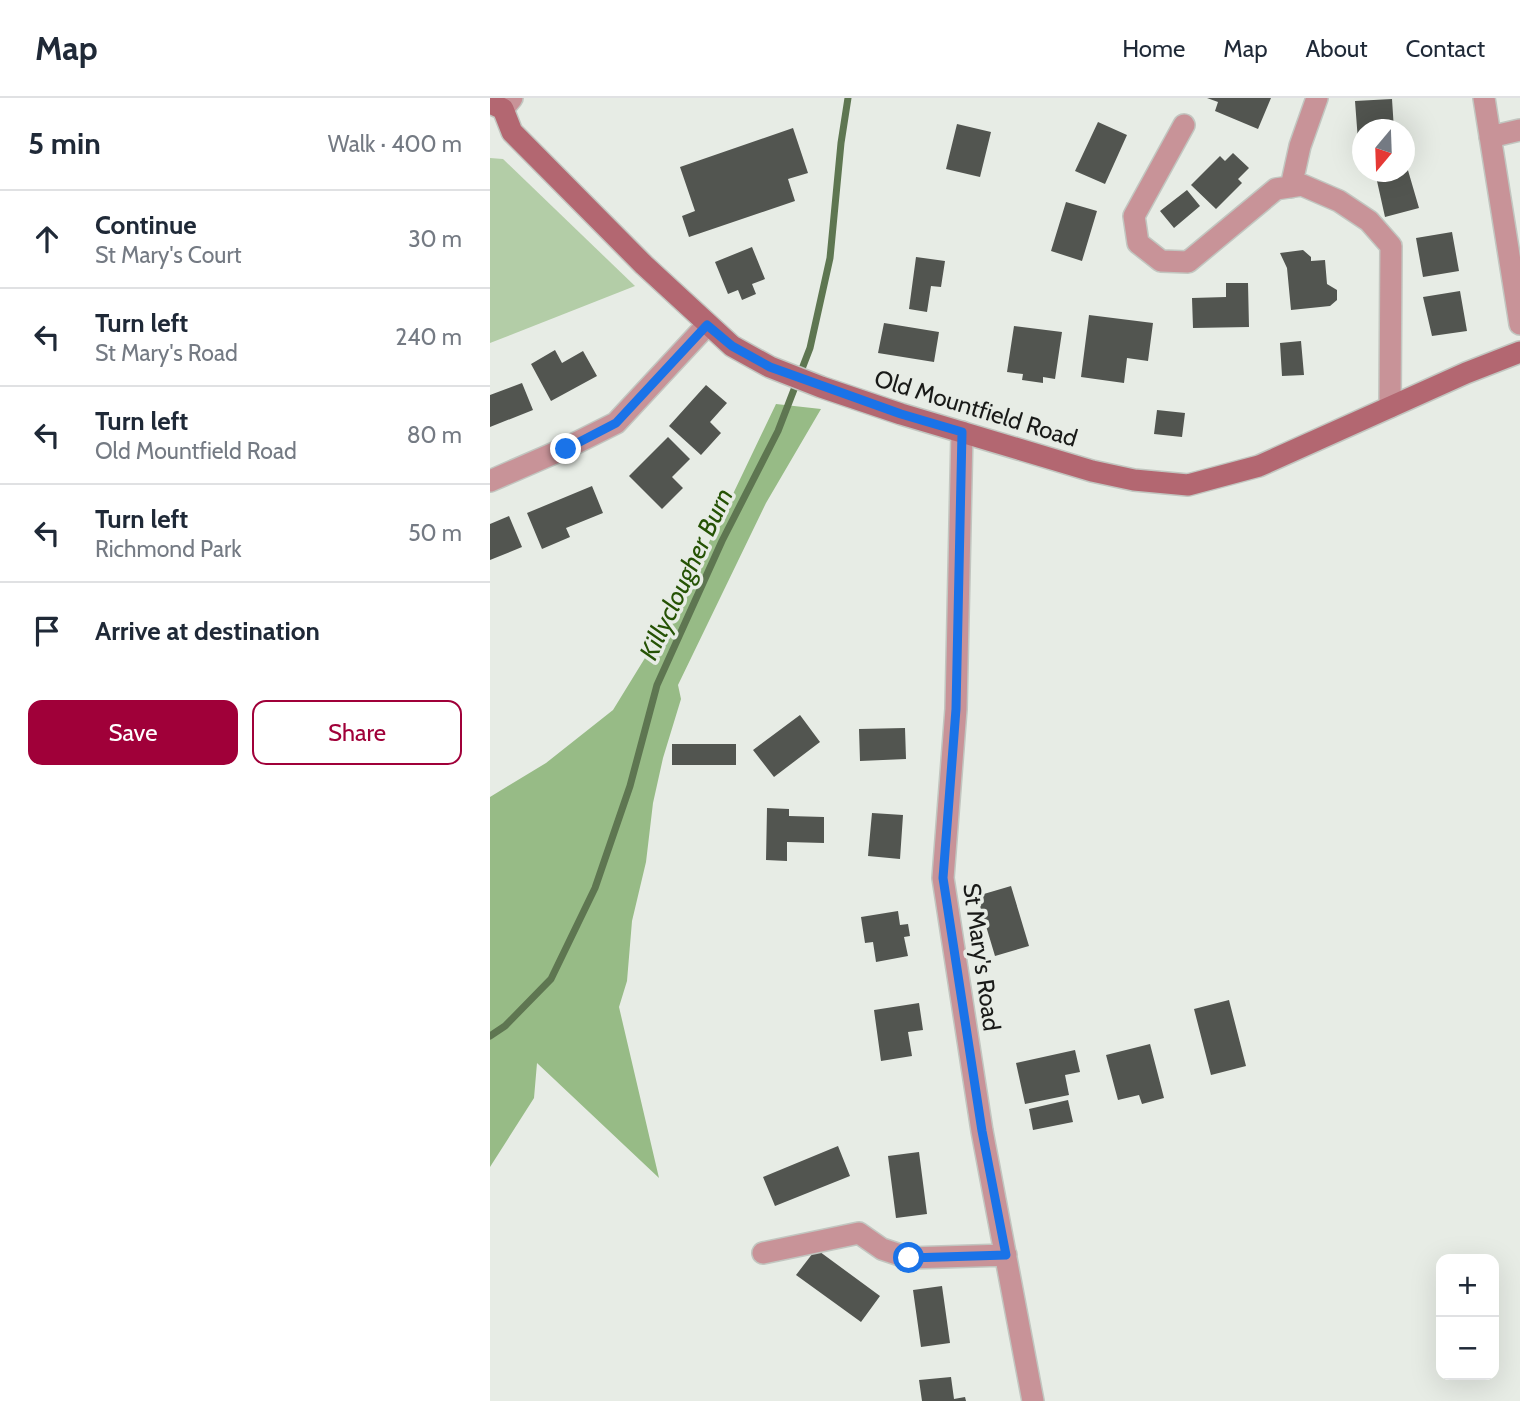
<!DOCTYPE html>
<meta charset="utf-8">
<style>
:root{--surface:#fff;--page:#f2f2f3;--text:#1f2937;--muted:#747a83;--line:#e0e1e3;--accent:#a00039}
body{margin:0;font-family:Cabin,sans-serif;background:var(--page);color:var(--text)}
.controls{position:absolute;right:21px;bottom:21px;display:grid;overflow:hidden;border-radius:14px;box-shadow:0 7px 28px #0002}
.controls button{width:63px;height:63px;display:grid;place-items:center;padding:0;border:0;border-bottom:2px solid var(--line);background:var(--surface);color:var(--text);font:35px sans-serif}
.compass{position:absolute;left:862px;top:21px;width:63px;height:63px;border-radius:50%;background:var(--surface);box-shadow:0 7px 28px #0002;rotate:199deg}
.stop{position:absolute;width:21px;height:21px;margin:-16px;border:5px solid #1a73e8;border-radius:50%;background:#fff}
.stop.end{background:#1a73e8;border-color:#fff;box-shadow:0 2px 7px #0008}
.list{margin:0;padding:0;list-style:none}
h2{display:flex;justify-content:space-between;align-items:center;height:91px;margin:0;padding:0 28px;font-size:30px}
h2 small{font-size:23px;font-weight:400;color:var(--muted)}
.list li{display:grid;grid-template-columns:46px 1fr auto;gap:21px;align-items:center;box-sizing:border-box;height:98px;padding:0 28px;border-top:2px solid var(--line)}
.list b{display:block;font-size:26px;white-space:nowrap}
.list p{margin:0;font-size:23px;white-space:nowrap;color:var(--muted)}
.list em{font-size:23px;font-style:normal;color:var(--muted)}
.actions{display:flex;gap:14px;padding:21px 28px}
.actions a{flex:1;padding:16px 0;border:2px solid var(--accent);border-radius:14px;text-align:center;font-size:24px;color:var(--accent)}
.actions .main{background:var(--accent);color:#fff}
.icon{flex:none;width:38px;height:38px;fill:none;stroke:currentColor;stroke-width:2;stroke-linecap:round;stroke-linejoin:round}
.map{position:relative;flex:none;width:1030px;height:1303px;overflow:hidden}
header{display:flex;align-items:center;gap:42px;box-sizing:border-box;height:98px;padding:0 35px;background:var(--surface);border-bottom:2px solid var(--line)}
header strong{font-size:33px}
nav{display:flex;gap:38px;margin-inline-start:auto;font-size:24px}
main{display:flex}
aside{flex:1;background:var(--surface)}
.map>svg:first-child{display:block}
.green{fill:#b3cda7}
.forest{fill:#97bb86}
.lines{fill:none;stroke-linecap:round;stroke-linejoin:round}
.stream{stroke:#5e7651;stroke-width:7}
.building{fill:#525550}
.street-casing{stroke:#c2c6c0;stroke-width:24}
.secondary-casing{stroke:#c2c6c0;stroke-width:24}
.street{stroke:#c89398;stroke-width:21}
.secondary{stroke:#b36771;stroke-width:21}
.route{stroke:#1a73e8;stroke-width:9}
.labels{text-anchor:middle;dominant-baseline:central;stroke-width:7;stroke-linejoin:round;paint-order:stroke}
.street-label{font-size:24px;fill:#191a18;stroke:#e7ece5}
.water-label{font-size:26px;font-style:italic;fill:#255204;stroke:#e7ece5}
</style>
<header>
<strong>Map</strong>
<nav><a>Home</a><a>Map</a><a>About</a><a>Contact</a></nav>
</header>
<main>
<aside>
<h2>5 min<small>Walk · 400 m</small></h2>
<ul class="list">
<li><svg class="icon" aria-label="ahead" viewBox="0 0 24 24"><path d="M12 20V5M6 11l6-6 6 6"/></svg><div><b>Continue</b><p>St Mary's Court</p></div><em>30 m</em></li>
<li><svg class="icon" aria-label="left" viewBox="0 0 24 24"><path d="M17 20v-9H6M10 6l-5 5 5 5"/></svg><div><b>Turn left</b><p>St Mary's Road</p></div><em>240 m</em></li>
<li><svg class="icon" aria-label="left" viewBox="0 0 24 24"><path d="M17 20v-9H6M10 6l-5 5 5 5"/></svg><div><b>Turn left</b><p>Old Mountfield Road</p></div><em>80 m</em></li>
<li><svg class="icon" aria-label="left" viewBox="0 0 24 24"><path d="M17 20v-9H6M10 6l-5 5 5 5"/></svg><div><b>Turn left</b><p>Richmond Park</p></div><em>50 m</em></li>
<li><svg class="icon" aria-label="arrive" viewBox="0 0 24 24"><path d="M6 21V4h12l-3 4 3 4H6"/></svg><div><b>Arrive at destination</b></div></li>
</ul>
<div class="actions"><a class="main">Save</a><a>Share</a></div>
</aside>
<div class="map">
<svg width="1030" height="1303" viewBox="0 0 1030 1303">
<rect width="100%" height="100%" fill="#e7ece5"/>
<!-- green -->
<path class="green" d="M0 60 13 61 145 188 0 245Z"/>
<!-- forest -->
<path class="forest" d="M286 306 331 311 276 405 188 587 191 601 173 660 163 705 156 764 142 823 137 883 129 909 169 1080 47 965 44 1000 0 1069V699L56 665 123 612 182 516 232 419Z"/>
<g class="lines">
<!-- stream -->
<path class="stream" d="M0 938 15 928 61 881 105 790 140 688 167 587 232 443 288 333 320 250 340 160 351 45 358 0"/>
</g>
<!-- building -->
<path class="building" d="M717 0H781L768 31 725 13 728 4Z
M902 1 904 32H872V43H868L865 3Z
M608 24 637 37 615 86 585 73Z
M467 26 501 34 490 79 456 71Z
M303 30 318 75 298 81 305 103 199 139 192 118 205 113 190 69Z
M743 55 759 70 748 81 752 85 726 111 701 87 730 58 735 63Z
M915 62 929 110 895 119 885 74H914Z
M697 92 710 108 684 130 670 113Z
M576 104 607 113 592 163 561 153Z
M962 134 969 173 933 179 926 140Z
M262 149 275 181 262 186 266 196 252 202 248 192 238 196 225 164Z
M813 152 821 159V163L835 162 837 186 847 192V202L840 208 801 212 797 170 790 155Z
M426 159 455 163 451 189 441 188 437 214 419 211Z
M736 185H758L759 229 703 230 702 200 736 199Z
M970 193 977 233 942 238 933 199Z
M599 217 663 225 658 263 637 260 634 285 591 279Z
M394 225 449 234 444 264 388 255Z
M524 228 572 234 565 281 553 279V285L532 282 533 276 517 274Z
M811 243 814 277 792 278 790 245Z
M65 252 72 265 93 253 107 278 61 303 41 266Z
M32 285 43 312 0 329V297Z
M216 287 237 305 220 324 231 335 211 357 179 328Z
M667 312 695 315 692 339 664 336Z
M178 339 200 361 182 379 193 390 172 411 139 378Z
M102 388 113 415 76 430 80 439 52 451 37 415Z
M19 418 32 449 0 462V426Z
M310 617 330 644 284 679 263 652Z
M415 630 416 661 370 663 369 631Z
M182 646H246V667H182Z
M277 710 299 711V718L334 719V745L297 744V763L276 762Z
M382 715 413 717 410 761 378 758Z
M521 788 539 848 505 858 487 798Z
M408 813 410 827 418 826 420 838 414 839 418 858 386 864 383 844 375 845 371 819Z
M739 902 756 968 721 977 704 911Z
M429 905 433 932 418 934 422 958 391 963 384 912Z
M660 946 674 1000 652 1006 649 997 628 1002 616 957Z
M585 952 590 974 575 977 579 997 535 1006 526 965Z
M578 1002 583 1024 543 1032 539 1011Z
M348 1048 360 1078 285 1108 273 1079Z
M429 1054 437 1116 406 1120 398 1058Z
M326 1151 390 1198 371 1224 306 1177Z
M452 1188 460 1245 431 1249 423 1192Z
M461 1279 464 1301 475 1299 476 1303H432L429 1282Z"/>
<g class="lines">
<!-- street casing -->
<g class="street-casing">
<path id="street" d="M994 0 1030 226
M13 11 22 0
M694 27 644 118 648 145 671 163 698 164 786 91 812 87 849 103 879 123 901 148 900 309
M1000 39 1030 32
M801 89 810 48 827 0
M472 334 466 611 453 780 492 1033 543 1303
M0 383 76 350 126 325 217 227
M273 1155 369 1135 392 1151 419 1160 516 1157"/>
</g>
<!-- secondary casing -->
<g class="secondary-casing">
<path id="secondary" d="M0 5 13 11 22 34 154 167 242 248 280 269 331 289 411 316 602 373 644 382 698 387 769 368 976 275 1030 254"/>
</g>
<!-- street -->
<use href="#street" class="street"/>
<!-- secondary -->
<use href="#secondary" class="secondary"/>
</g>
<g class="lines">
<!-- route -->
<path class="route" d="M76 351 126 325 217 227 242 248 280 269 411 316 472 334 466 611 453 780 492 1033 516 1157 419 1160"/>
</g>
<g class="labels">
<!-- street labels -->
<g class="street-label">
<text transform="translate(486 310) rotate(17)">Old Mountfield Road</text>
<text transform="translate(492 859) rotate(82)">St Mary's Road</text>
</g>
<!-- water labels -->
<g class="water-label">
<text transform="translate(196 476) rotate(-65)">Killyclougher Burn</text>
</g>
</g>
</svg>
<div class="controls">
<button>+</button>
<button>−</button>
</div>
<svg class="compass" viewBox="-18 -18 36 36"><path d="M0-13l5 13h-10z" fill="#e53935"/><path d="M0 13l5-13h-10z" fill="#747a83"/></svg>
<div class="stop" style="left:419px;top:1160px"></div>
<div class="stop end" style="left:76px;top:351px"></div>
</div>
</main>
